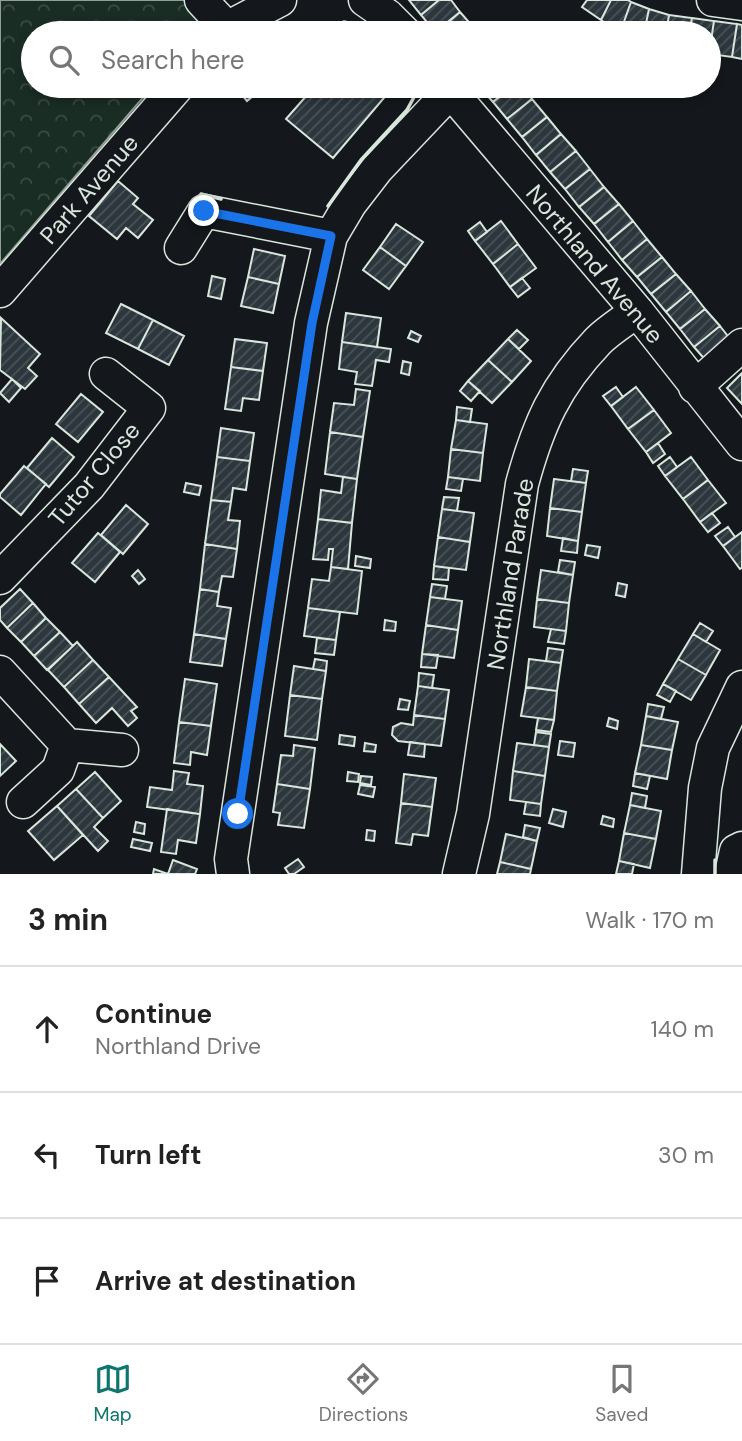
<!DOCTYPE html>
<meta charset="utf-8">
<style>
:root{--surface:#fff;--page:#f6f6f6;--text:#222;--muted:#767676;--line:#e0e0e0;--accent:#0f766e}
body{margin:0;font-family:"DM Sans",sans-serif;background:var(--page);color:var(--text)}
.stop{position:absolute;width:21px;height:21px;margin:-16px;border:5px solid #1a73e8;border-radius:50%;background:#fff}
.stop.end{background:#1a73e8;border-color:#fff;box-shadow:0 2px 7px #0008}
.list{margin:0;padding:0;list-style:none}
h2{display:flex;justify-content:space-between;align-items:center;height:91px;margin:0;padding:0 28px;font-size:30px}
h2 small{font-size:23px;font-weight:400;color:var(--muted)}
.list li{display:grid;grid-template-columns:46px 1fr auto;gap:21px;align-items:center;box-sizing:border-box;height:126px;padding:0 28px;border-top:2px solid var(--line)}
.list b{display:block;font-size:26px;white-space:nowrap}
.list p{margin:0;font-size:23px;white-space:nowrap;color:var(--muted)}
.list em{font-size:23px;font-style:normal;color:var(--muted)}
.icon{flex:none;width:38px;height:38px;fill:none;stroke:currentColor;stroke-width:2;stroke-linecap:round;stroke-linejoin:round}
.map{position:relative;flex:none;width:742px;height:874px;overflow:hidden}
.search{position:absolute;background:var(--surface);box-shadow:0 4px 10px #0003;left:21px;right:21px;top:21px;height:77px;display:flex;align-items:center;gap:18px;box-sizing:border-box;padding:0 24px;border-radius:38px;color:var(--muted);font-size:26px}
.sheet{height:469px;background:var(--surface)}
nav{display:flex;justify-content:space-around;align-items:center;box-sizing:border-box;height:98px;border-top:2px solid var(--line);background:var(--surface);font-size:19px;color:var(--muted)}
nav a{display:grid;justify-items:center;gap:4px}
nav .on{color:var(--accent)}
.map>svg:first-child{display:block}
.forest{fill:url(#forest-crowns);stroke:#939e99;stroke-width:2}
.building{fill:url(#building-hatch);stroke:#d8e6dc;stroke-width:2}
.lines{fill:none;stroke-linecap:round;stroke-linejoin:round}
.minor-casing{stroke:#d8e6dc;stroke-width:35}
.minor{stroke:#14181c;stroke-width:32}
.wall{stroke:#d8e6dc;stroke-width:3.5}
.route{stroke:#1a73e8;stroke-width:9}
.labels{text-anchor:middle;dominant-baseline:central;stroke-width:5;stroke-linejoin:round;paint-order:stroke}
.street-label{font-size:24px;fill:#d8e6dc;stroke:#14181c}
</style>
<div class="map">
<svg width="742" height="874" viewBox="0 0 742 874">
<defs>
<pattern id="forest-crowns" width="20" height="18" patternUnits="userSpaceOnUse" patternTransform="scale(1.75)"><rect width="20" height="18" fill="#1a2d24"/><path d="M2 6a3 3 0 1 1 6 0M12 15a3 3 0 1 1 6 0" fill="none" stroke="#3b4b43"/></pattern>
<pattern id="building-hatch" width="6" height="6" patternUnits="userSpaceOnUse" patternTransform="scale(1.75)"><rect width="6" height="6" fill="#2c363c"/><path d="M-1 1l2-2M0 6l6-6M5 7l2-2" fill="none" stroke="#4a5358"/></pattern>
</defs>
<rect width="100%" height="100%" fill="#14181c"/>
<!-- forest -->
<path class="forest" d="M0 0H184L206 23 198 33H33V86H153L0 264Z"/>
<!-- building -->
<path class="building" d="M409 0H439L421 15Z
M439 0H451L460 12 435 32 421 15Z
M587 0H611L601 20 582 7Z
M611 0H628L631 2 620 33 601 20Z
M631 2 649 9 644 33H620Z
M649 9 669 15 666 33H644Z
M460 12 475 29 470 33H436Z
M669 15 692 18 689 33H666Z
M692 18 714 21 709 54V33H689Z
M714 21 737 24 732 57 709 54Z
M737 24 742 25V59L732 57Z
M235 86H265L247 101Z
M315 86H381L389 92 333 158 286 119Z
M479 86H513L493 102Z
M513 86H522L532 99 507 119 493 102Z
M532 99 547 117 522 137 507 119Z
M547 117 561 134 536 155 522 137Z
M561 134 576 151 550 172 536 155Z
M576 151 590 169 565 189 550 172Z
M590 169 604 187 579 207 565 189Z
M118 181 138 198 133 204 153 220 138 238 126 228 117 239 89 216Z
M604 187 619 204 594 224 579 207Z
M619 204 633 221 608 242 594 224Z
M501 221 518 244 493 264 475 241Z
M633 221 647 239 622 260 608 242Z
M480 222 487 232 475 241 468 231Z
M396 224 423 242 406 266 380 247Z
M647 239 662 257 637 277 622 260Z
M518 244 536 268 510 287 493 264Z
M380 247 406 266 389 289 363 270Z
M254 249 285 256 279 284 248 277Z
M662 257 676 274 651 294 637 277Z
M676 274 691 291 666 312 651 294Z
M212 276 225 279 221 299 208 296Z
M248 277 279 284 273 313 241 306Z
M522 278 530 288 518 297 510 287Z
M691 291 705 309 680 329 666 312Z
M121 304 153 320 138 349 106 333Z
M705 309 720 326 694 347 680 329Z
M346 313 381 318 377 347 342 342Z
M1 318 40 354 28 368 37 376 25 389 0 370Z
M153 320 184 336 169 365 138 349Z
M720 326 734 344 709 364 694 347Z
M517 330 528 340 519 349 508 339Z
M411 331 421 336 418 342 408 338Z
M235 339 267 343 263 371 231 367Z
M508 339 531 361 512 382 488 360Z
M342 342 391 349 389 362 376 360 372 386 355 384 357 372 339 369Z
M488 360 512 382 492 403 468 381Z
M403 361 411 363 409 375 401 373Z
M231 367 263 371 259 400 243 398 241 411 225 409Z
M742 373V404L727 388Z
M12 379 21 388 9 402 0 393Z
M468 381 480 391 471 401 460 391Z
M616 387 623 397 611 406 603 396Z
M636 387 654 410 628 429 611 406Z
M356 389 370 391 363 437 330 432 334 403 354 405Z
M81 394 103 412 78 442 56 424Z
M457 407 472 409 470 422 456 420Z
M654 410 671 433 646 452 628 429Z
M456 420 487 424 483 453 451 449Z
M221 428 254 433 250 461 217 457Z
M330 432 363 437 357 479 325 474Z
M52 438 74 457 49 487 27 468Z
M658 443 665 454 653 463 646 452Z
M451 449 483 453 480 481 448 477Z
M217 457 250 461 246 490 233 488 231 502 211 500Z
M670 457 677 467 665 476 658 466Z
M691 457 708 480 683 499 665 476Z
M24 466 46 484 21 515 0 497V494Z
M573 469 588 471 586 483 571 481Z
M343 477 357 479 352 523 318 519 321 490 341 493Z
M448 477 463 479 461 491 446 489Z
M554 479 586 483 582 512 550 508Z
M708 480 726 503 700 522 683 499Z
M186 483 201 486 199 495 184 492Z
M444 497 459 498 457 511 442 509Z
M211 500 231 502 228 520 240 521 237 549 205 544Z
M126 505 148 524 123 554 101 535Z
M550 508 582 512 578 541 547 536Z
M442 509 474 513 470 542 438 537Z
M712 513 720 523 708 532 700 522Z
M318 519 352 523 348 569 331 567 333 549H329L328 560 313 559Z
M728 527 735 537 723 546 715 536Z
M742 532V568L740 569 723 546Z
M98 533 120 552 95 582 72 563Z
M438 537 470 542 466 570 434 566Z
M563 538 578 541 577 553 561 551Z
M205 544 237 549 233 577 222 576 219 592 200 589Z
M587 545 600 547 598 558 585 555Z
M356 556 371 559 370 568 355 566Z
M560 560 575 562 573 575 558 572Z
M434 566 449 568 448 580 433 579Z
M331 567 362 571 357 614 308 608 312 579 329 581Z
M138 570 145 579 139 584 132 576Z
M541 570 573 575 569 603 537 599Z
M618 583 627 585 625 597 616 595Z
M432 584 447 586 445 599 430 597Z
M20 589 33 603 7 628 0 620V608Z
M200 589 219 592 217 606 231 608 226 639 194 634Z
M430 597 462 601 458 630 426 625Z
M537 599 569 603 566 631 534 627Z
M33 603 46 618 21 642 7 628Z
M308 608 340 612 336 640 304 636Z
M46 618 60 632 34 656 21 642Z
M385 620 396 622 395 631 384 630Z
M700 623 713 631 706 642 693 634Z
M426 625 458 630 454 658 422 654Z
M551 629 566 631 564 644 548 642Z
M60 632 73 646 47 670 34 656Z
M194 634 226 639 222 666 190 662Z
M693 634 720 650 706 675 678 659Z
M317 638 336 640 334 655 315 653Z
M77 642 93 660 64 687 48 670Z
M548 648 563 650 561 663 546 661Z
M422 654 438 655 436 668 421 667Z
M315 659 327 661 326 671 313 669Z
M529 659 561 663 557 691 526 687Z
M678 659 706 675 691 700 663 684Z
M93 660 109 677 79 704 64 687Z
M294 666 326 671 322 699 290 695Z
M419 673 434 675 432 688 418 686Z
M109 677 137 707 131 711 137 718 128 726 112 708 96 723 79 704Z
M185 679 217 684 211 726 179 722Z
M663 684 676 691 670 702 657 695Z
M418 686 449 690 445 719 414 715Z
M526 687 557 691 554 720 521 716Z
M290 695 322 699 317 740 285 736Z
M400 699 410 701 408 710 398 709Z
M648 704 664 707 661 719 646 716Z
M414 715 445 719 441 746 398 741 392 735 393 727 401 723 413 725Z
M646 716 678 722 672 750 641 745Z
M538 718 554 720 551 732 536 730Z
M609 718 618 721 617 729 607 726Z
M179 722 211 726 207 755 191 752 190 765 174 763Z
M536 732 551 734 549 747 534 745Z
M340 735 355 737 354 746 339 744Z
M560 741 575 743 573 757 558 755Z
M410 742 425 744 424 757 408 755Z
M365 743 376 745 375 752 364 751Z
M517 743 549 747 545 776 513 771Z
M0 744 16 761 0 776Z
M294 745 315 748 310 789 277 784 281 755 293 756Z
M641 745 672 750 667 779 635 773Z
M174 771 189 773 187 784 203 786 200 814 147 807 150 787 172 790Z
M513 771 545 776 541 804 510 800Z
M95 772 121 801 103 818 76 789Z
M348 772 359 774 358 782 347 781Z
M635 773 650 776 647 789 633 786Z
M404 774 436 778 432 807 401 803Z
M361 776 372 777 371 785 360 783Z
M277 784 310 789 304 828 278 825 280 813 273 812Z
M360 785 375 787 373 797 358 794Z
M76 789 103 818 94 827 108 841 98 851 57 806Z
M632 793 647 796 645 808 630 805Z
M526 802 541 804 540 816 524 814Z
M401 803 432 807 428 836 413 834 411 845 396 843Z
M630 805 661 811 656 839 624 833Z
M57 806 83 835 54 860 28 831Z
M167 809 200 814 196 843 178 840 176 854 161 852Z
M553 809 566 812 563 827 549 823Z
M603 816 614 819 613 827 601 824Z
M136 822 145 824 144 834 134 832Z
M525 825 540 828 537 841 523 837Z
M367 830 375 831 374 841 366 840Z
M624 833 656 839 650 868 619 861Z
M506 834 537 841 531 869 500 862Z
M133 839 152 843 150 851 131 847Z
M298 859 304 867 294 874H289L285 868Z
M173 860 197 869 195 874H153L154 869 168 874Z
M619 861 634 864 632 874H616Z
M500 862 531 869 530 874H497Z"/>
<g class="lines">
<!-- minor casing -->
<g class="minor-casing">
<path id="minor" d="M201 0 227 28
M365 0 388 16 405 33
M713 0 742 4
M223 33 227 28 280 0
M446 86 637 311 742 444
M181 248 204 211 331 236
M0 291 178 86
M695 387 742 345
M0 578 89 486 149 408 106 374
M0 672 67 745 58 770 23 802
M67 745 122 750
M233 874 231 859 311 323 331 236 350 204 377 169 450 92
M459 874 473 814 522 484C538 425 555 386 598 341 609 330 624 321 637 311
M698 874 705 788 713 748 742 687
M731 874 736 851 742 848"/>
</g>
<!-- minor -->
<use href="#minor" class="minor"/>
<!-- wall -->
<path class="wall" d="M344 22 359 26 370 33
M200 88 202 86
M197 201 201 194 221 199
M328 206 361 160 407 110 414 97 411 86
M715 874V860"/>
</g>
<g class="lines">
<!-- route -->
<path class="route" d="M204 211 331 236 312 323 238 814"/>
</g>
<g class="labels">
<!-- street labels -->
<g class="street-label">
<text transform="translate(89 189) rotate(-49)">Park Avenue</text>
<text transform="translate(595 264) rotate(50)">Northland Avenue</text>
<text transform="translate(94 474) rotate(-50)">Tutor Close</text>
<text transform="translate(510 574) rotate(-81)">Northland Parade</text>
</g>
</g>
</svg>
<div class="stop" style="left:238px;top:814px"></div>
<div class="stop end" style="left:204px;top:211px"></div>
<div class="search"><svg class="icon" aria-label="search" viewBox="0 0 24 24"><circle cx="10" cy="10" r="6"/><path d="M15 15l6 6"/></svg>Search here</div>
</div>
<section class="sheet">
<h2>3 min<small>Walk · 170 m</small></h2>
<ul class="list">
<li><svg class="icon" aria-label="ahead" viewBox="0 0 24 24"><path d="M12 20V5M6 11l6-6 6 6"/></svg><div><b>Continue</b><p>Northland Drive</p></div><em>140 m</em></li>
<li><svg class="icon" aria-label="left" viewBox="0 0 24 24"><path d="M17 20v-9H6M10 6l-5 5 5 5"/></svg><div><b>Turn left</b></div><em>30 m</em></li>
<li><svg class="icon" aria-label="arrive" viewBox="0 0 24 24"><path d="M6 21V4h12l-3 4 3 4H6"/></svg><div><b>Arrive at destination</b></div></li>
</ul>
</section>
<nav>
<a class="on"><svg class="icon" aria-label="map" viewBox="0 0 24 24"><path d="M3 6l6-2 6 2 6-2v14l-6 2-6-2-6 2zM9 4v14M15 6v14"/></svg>Map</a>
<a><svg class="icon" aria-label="directions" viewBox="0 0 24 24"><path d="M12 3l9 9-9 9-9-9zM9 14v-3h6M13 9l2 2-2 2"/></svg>Directions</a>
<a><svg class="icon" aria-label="saved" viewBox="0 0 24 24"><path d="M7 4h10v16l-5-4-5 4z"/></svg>Saved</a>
</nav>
